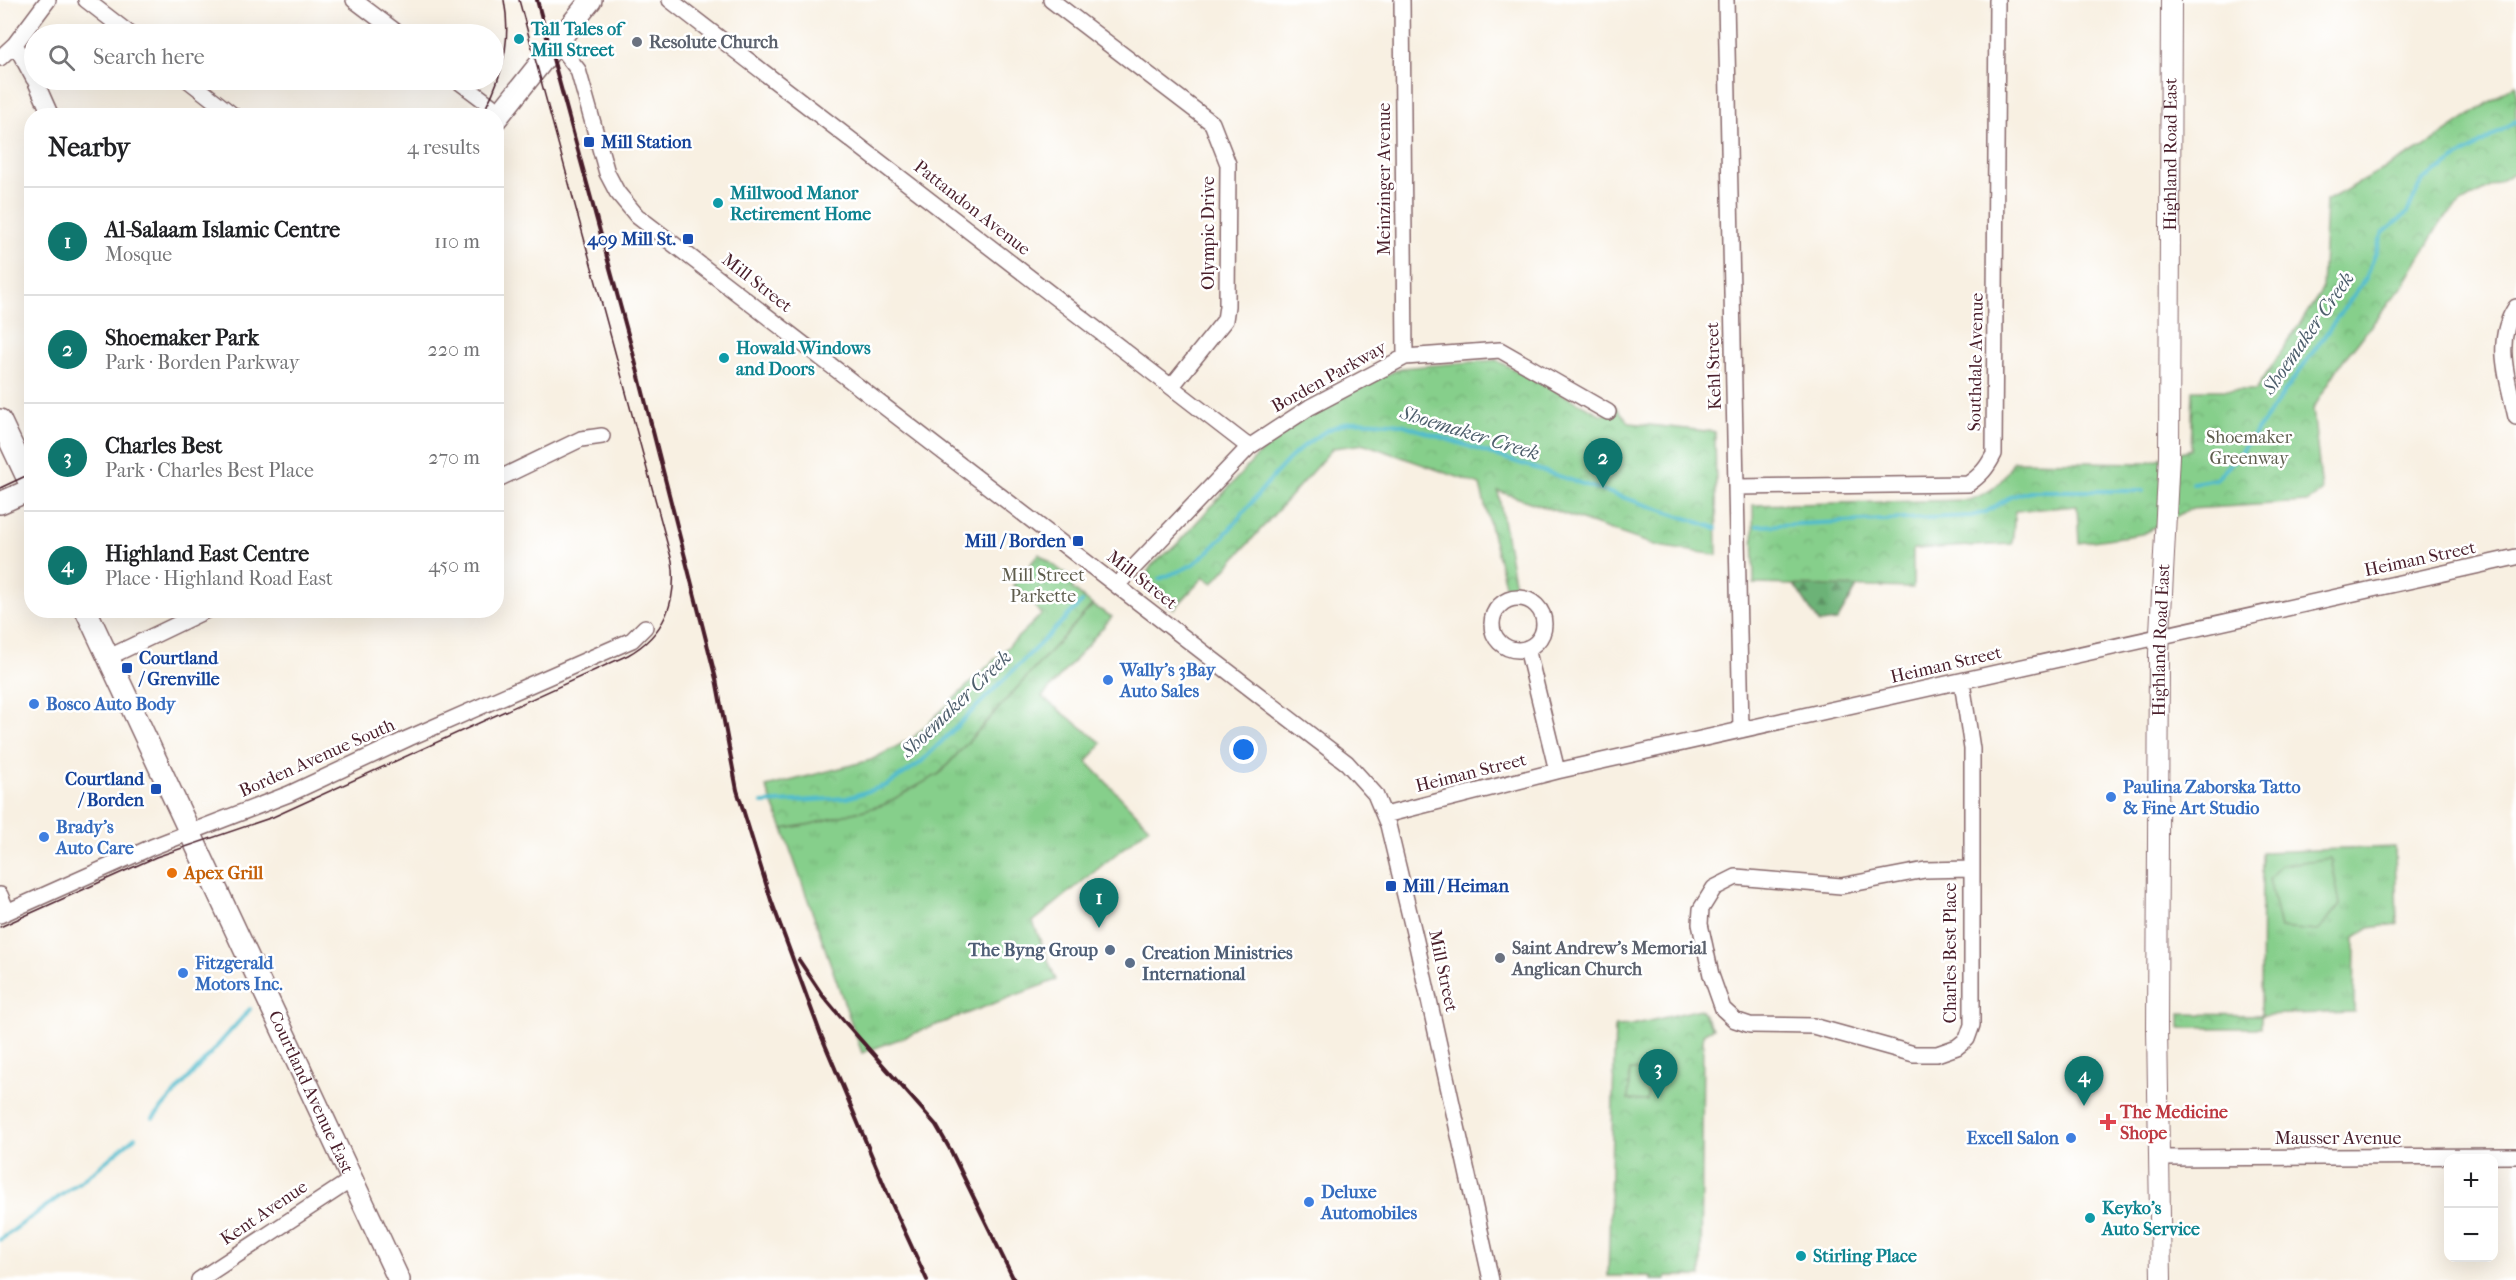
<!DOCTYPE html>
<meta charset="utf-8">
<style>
:root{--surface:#fff;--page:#f2f2f2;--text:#202124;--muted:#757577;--line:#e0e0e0;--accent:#0f766e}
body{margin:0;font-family:"IM FELL French Canon",serif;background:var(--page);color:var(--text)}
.controls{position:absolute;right:18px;bottom:18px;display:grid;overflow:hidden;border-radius:12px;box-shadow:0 6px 24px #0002}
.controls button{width:54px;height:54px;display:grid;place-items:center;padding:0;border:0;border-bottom:2px solid var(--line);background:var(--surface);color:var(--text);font:30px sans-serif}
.you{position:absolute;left:1244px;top:750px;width:21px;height:21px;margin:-15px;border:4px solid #fff;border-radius:50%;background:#1a73e8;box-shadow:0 0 0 9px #1a73e833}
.badge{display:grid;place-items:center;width:39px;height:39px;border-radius:50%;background:var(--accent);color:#fff;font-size:20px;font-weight:700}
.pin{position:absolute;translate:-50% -50px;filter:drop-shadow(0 2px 3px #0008)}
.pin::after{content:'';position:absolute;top:32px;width:21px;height:18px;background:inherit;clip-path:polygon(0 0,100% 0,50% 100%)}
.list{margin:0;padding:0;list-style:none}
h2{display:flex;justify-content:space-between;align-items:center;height:78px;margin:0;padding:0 24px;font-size:26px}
h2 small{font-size:20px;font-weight:400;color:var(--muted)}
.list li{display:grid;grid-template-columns:39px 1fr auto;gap:18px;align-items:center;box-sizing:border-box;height:108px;padding:0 24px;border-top:2px solid var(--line)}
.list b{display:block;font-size:22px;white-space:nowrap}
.list p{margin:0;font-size:20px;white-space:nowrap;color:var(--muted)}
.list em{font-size:20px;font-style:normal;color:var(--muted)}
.icon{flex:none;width:33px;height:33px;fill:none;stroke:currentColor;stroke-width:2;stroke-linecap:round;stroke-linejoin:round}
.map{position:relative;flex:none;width:2516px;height:1280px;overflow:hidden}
.search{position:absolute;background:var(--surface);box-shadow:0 6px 24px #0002;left:24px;top:24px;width:480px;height:66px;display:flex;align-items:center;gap:15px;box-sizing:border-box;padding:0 21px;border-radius:33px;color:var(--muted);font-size:22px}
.panel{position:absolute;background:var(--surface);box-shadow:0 6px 24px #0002;left:24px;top:108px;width:480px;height:510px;border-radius:24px}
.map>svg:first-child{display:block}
.grass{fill:url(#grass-tufts);stroke:#68775b;stroke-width:1.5}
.forest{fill:url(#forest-firs);stroke:#5b6851;stroke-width:1.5}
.park{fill:url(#park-crowns);stroke:#68775b;stroke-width:1.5}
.pitch{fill:#86cf8b;stroke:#68775b;stroke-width:1.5}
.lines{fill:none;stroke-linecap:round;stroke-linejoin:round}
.stream{stroke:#51bccd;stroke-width:4}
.minor-casing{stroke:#87686b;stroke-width:18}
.tertiary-casing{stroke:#87686b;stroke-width:22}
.secondary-casing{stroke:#87686b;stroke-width:24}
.minor{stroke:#fff;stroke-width:15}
.tertiary{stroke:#fff;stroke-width:20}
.secondary{stroke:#fff;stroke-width:21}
.tram{stroke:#4a1f2b;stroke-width:1.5}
.rail{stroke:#4a1f2b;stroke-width:4}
.culture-dot{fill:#0f9aa8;stroke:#fff;stroke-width:2}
.worship-dot{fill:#6b7280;stroke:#fff;stroke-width:2}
.transit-dot{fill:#1a4fb4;stroke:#fff;stroke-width:2}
.shop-dot{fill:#3f7fe0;stroke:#fff;stroke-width:2}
.food-dot{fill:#e8710a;stroke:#fff;stroke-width:2}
.service-dot{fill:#5c6f8a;stroke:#fff;stroke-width:2}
.health-dot{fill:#e0444e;stroke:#fff;stroke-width:2}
.labels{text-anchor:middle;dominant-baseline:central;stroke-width:5;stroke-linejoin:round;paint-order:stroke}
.culture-label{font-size:18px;font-weight:bold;fill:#0d838f;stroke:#fff;text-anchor:start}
.worship-label{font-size:18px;font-weight:bold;fill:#5b616d;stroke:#fff;text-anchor:start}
.transit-label{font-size:18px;font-weight:bold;fill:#164399;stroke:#fff;text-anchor:start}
.street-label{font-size:18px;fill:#4a1f2b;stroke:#fff}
.park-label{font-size:18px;fill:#5f5d4d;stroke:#fff}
.shop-label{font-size:18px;font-weight:bold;fill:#366cbe;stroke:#fff;text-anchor:start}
.food-label{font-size:18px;font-weight:bold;fill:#c56008;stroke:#fff;text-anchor:start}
.service-label{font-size:18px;font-weight:bold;fill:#4e5e75;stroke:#fff;text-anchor:end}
.health-label{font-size:18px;font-weight:bold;fill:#be3a42;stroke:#fff;text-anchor:start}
.water-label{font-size:20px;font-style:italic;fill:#4d5e6c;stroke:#fff}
</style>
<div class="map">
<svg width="2516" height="1280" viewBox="0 0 2516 1280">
<defs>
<pattern id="grass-tufts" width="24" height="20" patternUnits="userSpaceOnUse" patternTransform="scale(1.5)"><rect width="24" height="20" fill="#86cf8b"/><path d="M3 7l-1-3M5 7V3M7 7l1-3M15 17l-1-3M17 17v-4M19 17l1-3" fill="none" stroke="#75b178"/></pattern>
<pattern id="forest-firs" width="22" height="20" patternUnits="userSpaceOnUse" patternTransform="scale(1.5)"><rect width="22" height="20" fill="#6cb277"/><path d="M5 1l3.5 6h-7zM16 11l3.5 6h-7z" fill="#5b9062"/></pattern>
<pattern id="park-crowns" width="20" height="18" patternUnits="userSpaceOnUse" patternTransform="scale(1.5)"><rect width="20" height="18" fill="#86cf8b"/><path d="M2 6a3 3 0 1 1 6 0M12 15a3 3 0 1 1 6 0" fill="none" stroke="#75b178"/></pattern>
</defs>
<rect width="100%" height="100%" fill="#fff"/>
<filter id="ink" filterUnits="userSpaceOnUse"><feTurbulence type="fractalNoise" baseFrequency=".0167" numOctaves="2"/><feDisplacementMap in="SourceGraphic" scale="12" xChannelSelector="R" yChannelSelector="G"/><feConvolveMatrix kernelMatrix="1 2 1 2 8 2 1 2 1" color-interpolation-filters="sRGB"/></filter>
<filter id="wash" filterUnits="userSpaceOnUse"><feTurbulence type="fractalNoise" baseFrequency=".008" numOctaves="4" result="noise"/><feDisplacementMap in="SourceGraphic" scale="24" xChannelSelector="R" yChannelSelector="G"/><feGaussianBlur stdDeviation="1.35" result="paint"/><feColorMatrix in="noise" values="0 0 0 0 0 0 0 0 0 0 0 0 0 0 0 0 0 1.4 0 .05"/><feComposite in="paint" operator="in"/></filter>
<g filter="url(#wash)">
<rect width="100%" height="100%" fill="#f8f0e2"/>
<path class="grass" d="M1092,605L1112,617L1042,697L1102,743L1087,762L1149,827L1033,922L1056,980L862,1053L783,829L811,824L939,774Z
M2395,847L2397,924L2369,928L2355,937L2354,1012L2261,1015L2262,852Z"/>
<path class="forest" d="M1781,565L1862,579L1837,621L1819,623Z"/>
<path class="park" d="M2516,84V172L2461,203L2440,223L2403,286L2341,363L2313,409L2322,492L2307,502L2190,509L2142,534L2079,543L2077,506L2015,511L2012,544L1913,549V588L1754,584L1753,505L1969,500C1993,492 2002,484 2013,461L2144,463L2191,449L2193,390H2256L2322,290L2326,201L2424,147Z
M1496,360L1602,415L1616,407L1630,423L1715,432L1717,555L1657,546L1498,491L1515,587L1506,589L1480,485L1365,444L1333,448L1213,583L1204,577L1174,609L1147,591L1143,579L1152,565L1175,546L1269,443L1323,405L1401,368Z
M1039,554L1076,582L1072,588L1092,605L939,774L883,805L811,824L783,829L766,787L871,760L913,738L1042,614L1013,585Z
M1700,1009L1713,1028L1703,1034L1701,1276H1666V1280H1651V1276H1608L1615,1026L1632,1025Z
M2180,1014L2261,1015V1028H2180Z"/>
<path class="pitch" d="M2331,858L2340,904L2318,931L2280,928L2269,879L2280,865Z
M1630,1070L1649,1072L1647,1101L1628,1100Z"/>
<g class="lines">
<path class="stream" d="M2193,483L2216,479L2237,458L2366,278L2383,233L2407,213L2423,180L2516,121
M1757,526L1971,516L1986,512L2010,497L2029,491H2143
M1159,579C1170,574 1186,570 1196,562C1248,522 1281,442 1346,423C1360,419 1386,423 1401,424L1716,528
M762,803L847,798L887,785L920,763L1082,602
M153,1118L250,1009
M0,1240L93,1172L135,1137"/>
</g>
</g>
<g filter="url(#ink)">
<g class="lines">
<defs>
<path id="minor" d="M86,0L130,34
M354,0L399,34
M670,0L1249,447
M1051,0L1212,123L1228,164L1227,306L1225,320L1172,386
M1402,0L1405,357
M1726,0L1741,730
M557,43L578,70L607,173L617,192L637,216L1347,763L1375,794L1388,825L1416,941L1491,1280
M15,44L34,79
M0,58L15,44L48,0
M35,80L51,116
M188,80L234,116
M457,80L501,113
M2516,307C2493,341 2508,380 2516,417
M496,480L581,439L602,436
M1738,487L1968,484C1981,475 1987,468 1994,454L1997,0
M1117,585L1249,447L1310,407L1405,357L1500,350L1608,412
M1492 624a26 26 0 1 1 52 0a26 26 0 1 1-52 0Z
M1527,648L1557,771
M107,658L207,610
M1962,682L1972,749V1025L1967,1039L1957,1047L1937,1054H1914L1813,1026L1750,1025L1735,1020L1723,1009L1711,975L1700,924L1701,909L1714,888L1736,877L1841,886L1925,870L1970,869
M1385,815L1557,771L2516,557
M0,895L7,911
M0,915L152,847L289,794L409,738L632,640L645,627
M2160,1158L2516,1156
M199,1280L351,1180"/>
<g id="tertiary">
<path id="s1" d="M2161,1280L2157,1028L2159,653L2169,455L2171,0"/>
</g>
<g id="secondary">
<path d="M496,119L591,0"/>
<path d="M0,420L32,488"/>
<path d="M0,503L32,489"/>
<path id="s2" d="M86,610L399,1280"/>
</g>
</defs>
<use href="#minor" class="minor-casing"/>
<use href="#tertiary" class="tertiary-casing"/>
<use href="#secondary" class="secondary-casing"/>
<use href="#minor" class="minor"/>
<use href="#tertiary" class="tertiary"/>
<use href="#secondary" class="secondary"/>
<path class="tram" d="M481,116C502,80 512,41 504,0
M0,488L32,473
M0,927L156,857L273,817L628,655C664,635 678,601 672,561L519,0"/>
<path class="rail" d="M537,0L632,349L716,679L737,790L771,900L821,1035L892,1204L927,1280
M799,960L823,996L844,1021L936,1125L951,1151L1014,1280"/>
</g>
</g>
<g class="culture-dot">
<circle cx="519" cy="39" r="6"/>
<circle cx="718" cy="203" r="6"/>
<circle cx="724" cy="358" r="6"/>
<circle cx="2090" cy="1218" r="6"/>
<circle cx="1801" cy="1256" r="6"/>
</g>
<g class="worship-dot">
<circle cx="637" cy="42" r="6"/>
<circle cx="1500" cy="958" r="6"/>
</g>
<g class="transit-dot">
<rect x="583" y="136" width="12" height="12" rx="3"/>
<rect x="682" y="233" width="12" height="12" rx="3"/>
<rect x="1072" y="535" width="12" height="12" rx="3"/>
<rect x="121" y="662" width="12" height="12" rx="3"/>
<rect x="150" y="783" width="12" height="12" rx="3"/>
<rect x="1385" y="880" width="12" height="12" rx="3"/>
</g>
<g class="shop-dot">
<circle cx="1108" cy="680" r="6"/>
<circle cx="34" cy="704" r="6"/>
<circle cx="2111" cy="797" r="6"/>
<circle cx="44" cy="837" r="6"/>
<circle cx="183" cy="973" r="6"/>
<circle cx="2071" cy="1138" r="6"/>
<circle cx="1309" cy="1202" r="6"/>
</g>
<circle class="food-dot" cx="172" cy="873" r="6"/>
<g class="service-dot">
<circle cx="1110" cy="950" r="6"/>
<circle cx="1130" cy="963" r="6"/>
</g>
<path class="health-dot" d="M2105 1113h6v6h6v6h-6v6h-6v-6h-6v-6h6z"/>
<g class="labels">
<g class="culture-label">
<text x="531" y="29">Tall Tales of<tspan x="531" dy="21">Mill Street</tspan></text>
<text x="730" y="193">Millwood Manor<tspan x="730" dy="21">Retirement Home</tspan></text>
<text x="736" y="348">Howald Windows<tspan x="736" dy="21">and Doors</tspan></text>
<text x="2102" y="1208">Keyko's<tspan x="2102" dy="21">Auto Service</tspan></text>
<text x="1813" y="1256">Stirling Place</text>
</g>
<g class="worship-label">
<text x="649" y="42">Resolute Church</text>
<text x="1512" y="948">Saint Andrew's Memorial<tspan x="1512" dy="21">Anglican Church</tspan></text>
</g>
<g class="transit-label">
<text x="601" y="142">Mill Station</text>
<text x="676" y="239" text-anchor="end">409 Mill St.</text>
<text x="1066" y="541" text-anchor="end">Mill / Borden</text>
<text x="139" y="658">Courtland<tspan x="139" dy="21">/ Grenville</tspan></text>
<text x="144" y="779" text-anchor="end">Courtland<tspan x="144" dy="21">/ Borden</tspan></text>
<text x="1403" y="886">Mill / Heiman</text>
</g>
<g class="street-label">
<text stroke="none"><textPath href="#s1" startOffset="1126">Highland Road East</textPath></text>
<text transform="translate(1384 179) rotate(-90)">Meinzinger Avenue</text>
<text transform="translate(972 208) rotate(38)">Pattandon Avenue</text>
<text transform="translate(1208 233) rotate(-90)">Olympic Drive</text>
<text transform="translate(757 283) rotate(38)">Mill Street</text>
<text transform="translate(1976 362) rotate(-89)">Southdale Avenue</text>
<text transform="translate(1714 366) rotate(-92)">Kehl Street</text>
<text transform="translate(1329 377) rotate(-29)">Borden Parkway</text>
<text transform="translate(2420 559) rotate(-12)">Heiman Street</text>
<text transform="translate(1142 580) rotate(38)">Mill Street</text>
<text stroke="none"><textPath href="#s1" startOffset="640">Highland Road East</textPath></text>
<text transform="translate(1946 665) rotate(-13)">Heiman Street</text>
<text transform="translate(317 758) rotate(-24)">Borden Avenue South</text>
<text transform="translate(1471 773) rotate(-14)">Heiman Street</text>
<text transform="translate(1950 953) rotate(-90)">Charles Best Place</text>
<text transform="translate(1443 971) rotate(78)">Mill Street</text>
<text stroke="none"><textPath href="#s2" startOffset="532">Courtland Avenue East</textPath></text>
<text x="2338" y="1138">Mausser Avenue</text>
<text transform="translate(264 1213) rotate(-34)">Kent Avenue</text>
</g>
<g class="park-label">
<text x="2249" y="437">Shoemaker<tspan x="2249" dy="21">Greenway</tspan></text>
<text x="1043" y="575">Mill Street<tspan x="1043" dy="21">Parkette</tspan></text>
</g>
<g class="shop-label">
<text x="1120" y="670">Wally's 3Bay<tspan x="1120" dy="21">Auto Sales</tspan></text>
<text x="46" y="704">Bosco Auto Body</text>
<text x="2123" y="787">Paulina Zaborska Tatto<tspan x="2123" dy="21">&amp; Fine Art Studio</tspan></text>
<text x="56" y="827">Brady's<tspan x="56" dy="21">Auto Care</tspan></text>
<text x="195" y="963">Fitzgerald<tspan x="195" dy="21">Motors Inc.</tspan></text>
<text x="2059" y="1138" text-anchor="end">Excell Salon</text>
<text x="1321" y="1192">Deluxe<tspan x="1321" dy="21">Automobiles</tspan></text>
</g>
<g class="food-label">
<text x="184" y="873">Apex Grill</text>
</g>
<g class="service-label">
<text x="1098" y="950">The Byng Group</text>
<text x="1142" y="953" text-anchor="start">Creation Ministries<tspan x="1142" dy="21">International</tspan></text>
</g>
<g class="health-label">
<text x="2120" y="1112">The Medicine<tspan x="2120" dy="21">Shope</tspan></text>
</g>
<g class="water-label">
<text transform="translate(2308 333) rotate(-55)">Shoemaker Creek</text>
<text transform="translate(1470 433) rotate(17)">Shoemaker Creek</text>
<text transform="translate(956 704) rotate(-44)">Shoemaker Creek</text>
</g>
</g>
</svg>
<div class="controls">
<button>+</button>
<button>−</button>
</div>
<div class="you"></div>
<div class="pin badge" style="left:1099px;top:928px">1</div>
<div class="pin badge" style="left:1603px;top:488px">2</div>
<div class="pin badge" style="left:1658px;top:1099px">3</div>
<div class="pin badge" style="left:2084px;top:1106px">4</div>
<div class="search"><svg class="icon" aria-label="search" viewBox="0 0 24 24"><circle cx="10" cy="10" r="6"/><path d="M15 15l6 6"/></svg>Search here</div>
<section class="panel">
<h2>Nearby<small>4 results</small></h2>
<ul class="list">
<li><span class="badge">1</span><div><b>Al-Salaam Islamic Centre</b><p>Mosque</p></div><em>110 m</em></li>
<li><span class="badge">2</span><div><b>Shoemaker Park</b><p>Park · Borden Parkway</p></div><em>220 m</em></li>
<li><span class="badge">3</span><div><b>Charles Best</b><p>Park · Charles Best Place</p></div><em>270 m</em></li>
<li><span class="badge">4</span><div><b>Highland East Centre</b><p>Place · Highland Road East</p></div><em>450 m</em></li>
</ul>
</section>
</div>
